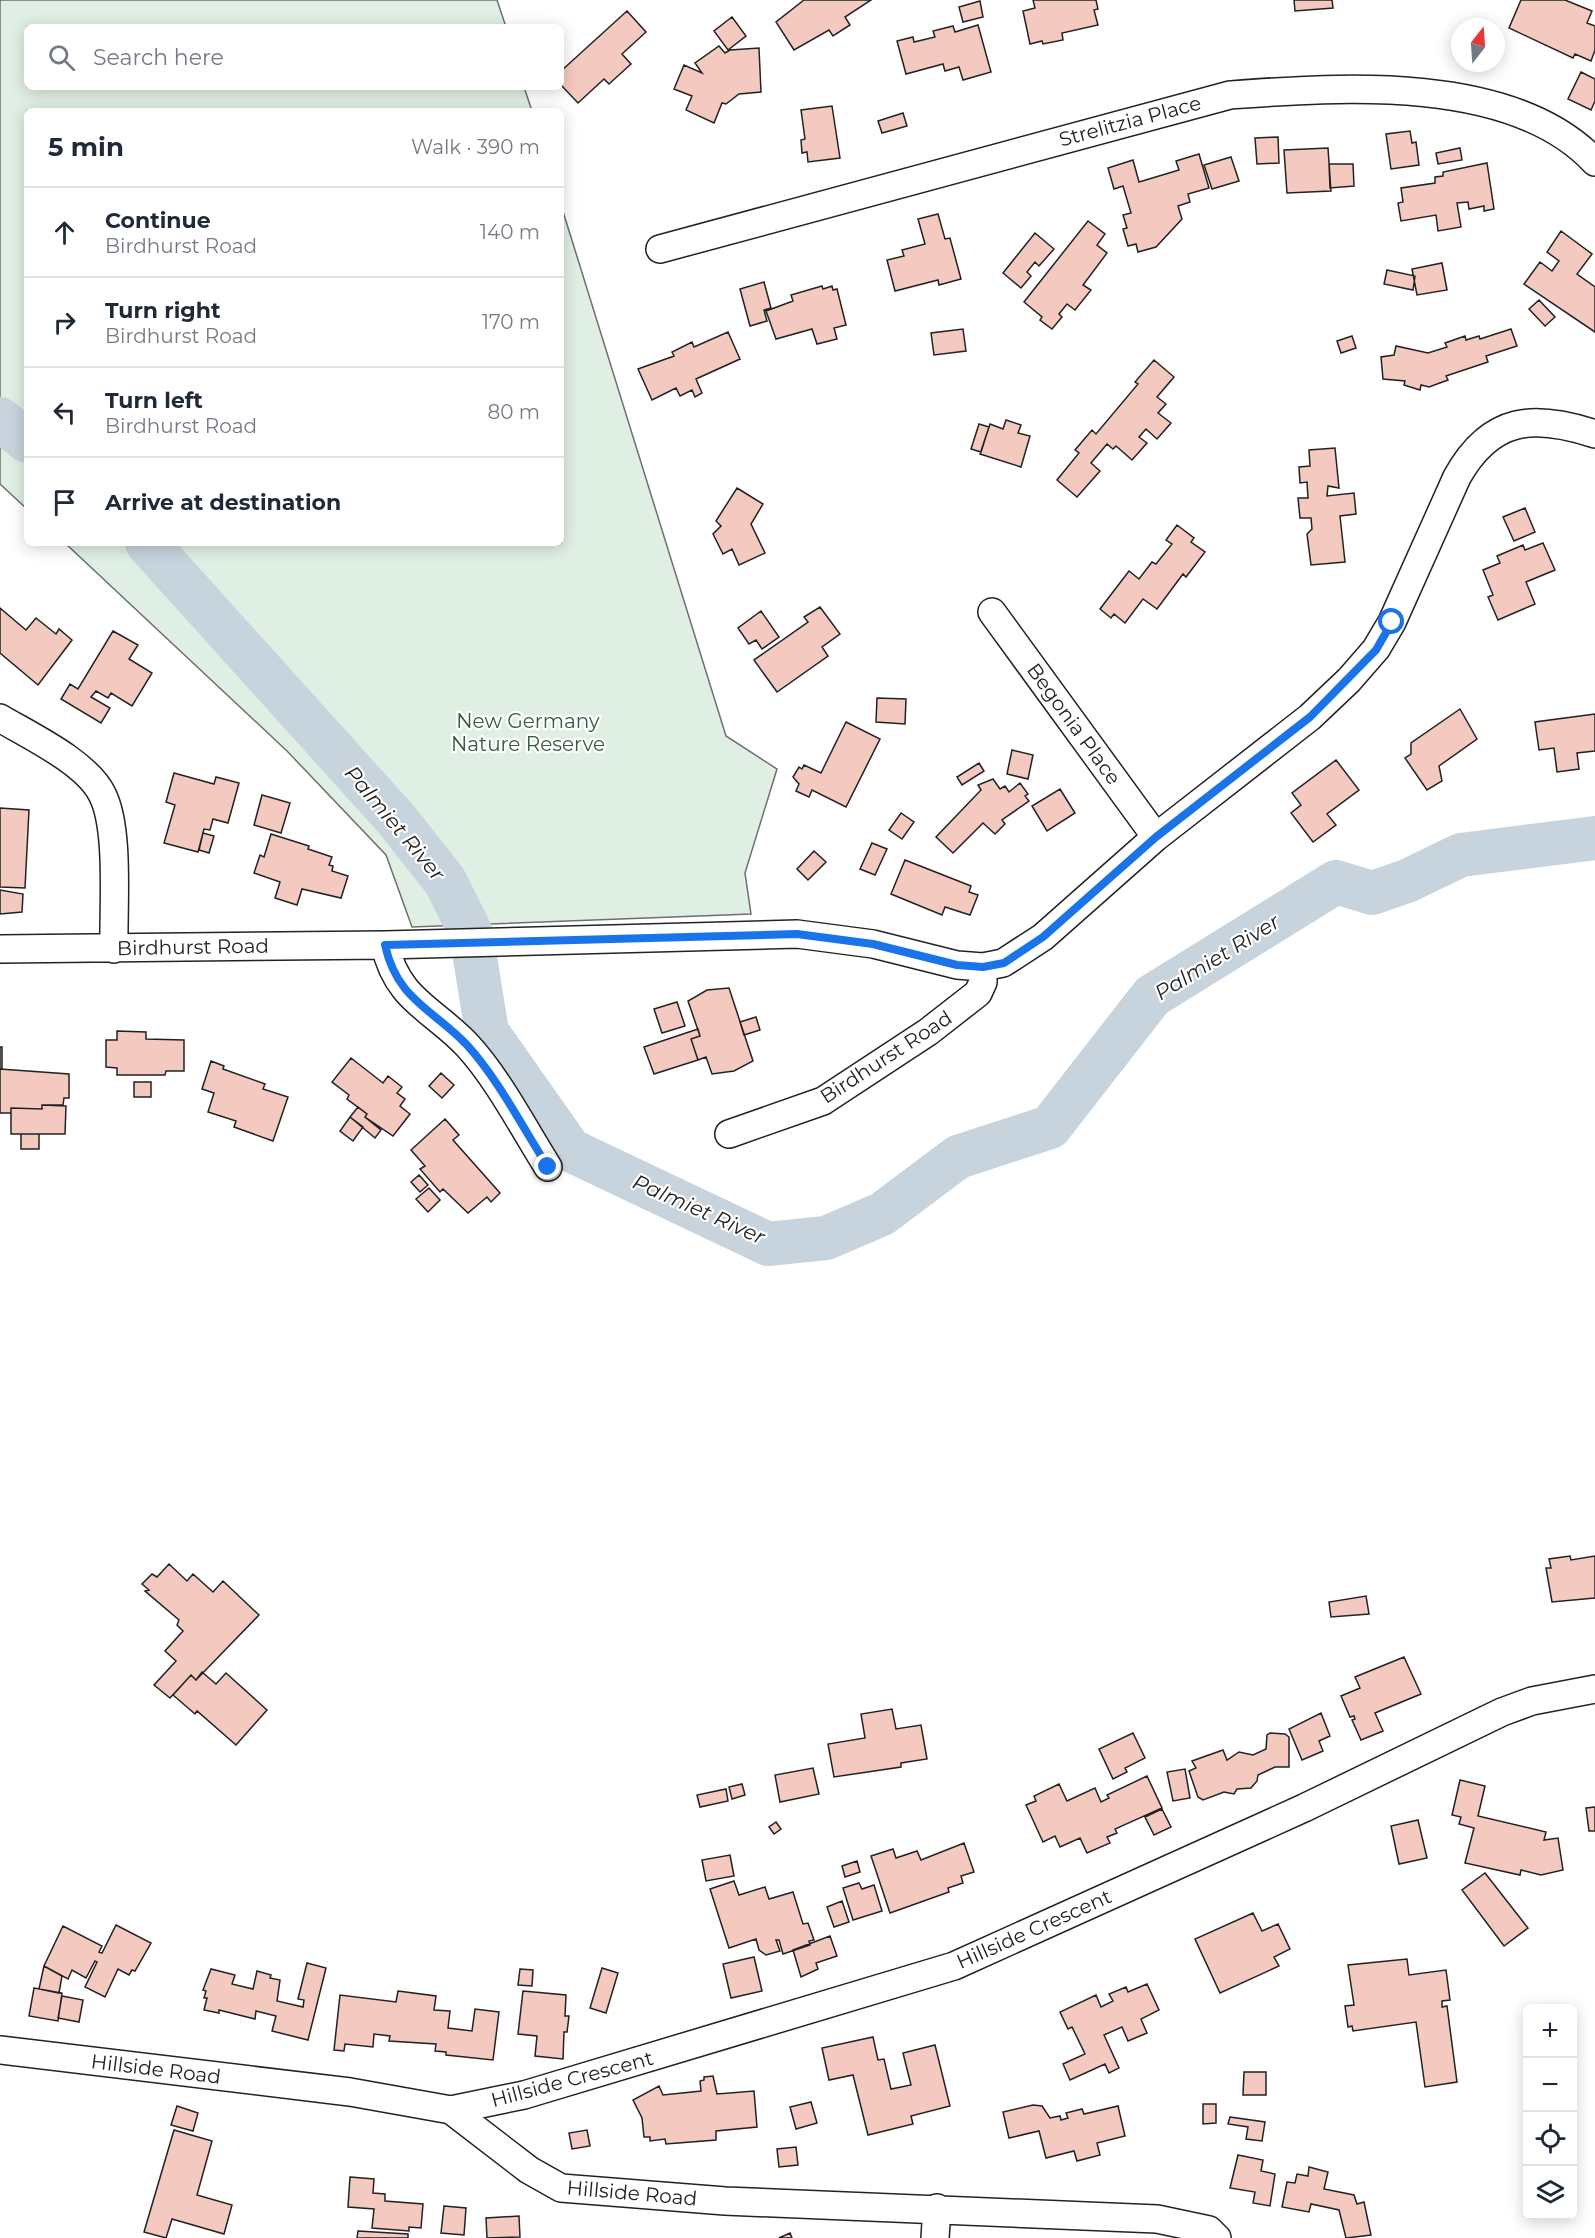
<!DOCTYPE html>
<meta charset="utf-8">
<style>
:root{--surface:#fff;--page:#f2f2f3;--text:#1f2937;--muted:#747a83;--line:#e0e1e3}
body{margin:0;font-family:Montserrat,sans-serif;background:var(--page);color:var(--text)}
.controls{position:absolute;right:18px;bottom:18px;display:grid;overflow:hidden;border-radius:9px;box-shadow:0 3px 15px #0003}
.controls button{width:54px;height:54px;display:grid;place-items:center;padding:0;border:0;border-bottom:2px solid var(--line);background:var(--surface);color:var(--text);font:30px sans-serif}
.compass{position:absolute;left:1451px;top:18px;width:54px;height:54px;border-radius:50%;background:var(--surface);box-shadow:0 3px 15px #0003;rotate:17deg}
.stop{position:absolute;width:18px;height:18px;margin:-14px;border:4px solid #1a73e8;border-radius:50%;background:#fff}
.stop.end{background:#1a73e8;border-color:#fff;box-shadow:0 2px 6px #0008}
.list{margin:0;padding:0;list-style:none}
h2{display:flex;justify-content:space-between;align-items:center;height:78px;margin:0;padding:0 24px;font-size:26px}
h2 small{font-size:20px;font-weight:400;color:var(--muted)}
.list li{display:grid;grid-template-columns:39px 1fr auto;gap:18px;align-items:center;box-sizing:border-box;height:90px;padding:0 24px;border-top:2px solid var(--line)}
.list b{display:block;font-size:22px;white-space:nowrap}
.list p{margin:0;font-size:20px;white-space:nowrap;color:var(--muted)}
.list em{font-size:20px;font-style:normal;color:var(--muted)}
.icon{flex:none;width:33px;height:33px;fill:none;stroke:currentColor;stroke-width:2;stroke-linecap:round;stroke-linejoin:round}
.map{position:relative;flex:none;width:1595px;height:2238px;overflow:hidden}
.search{position:absolute;background:var(--surface);box-shadow:0 3px 15px #0003;left:24px;top:24px;width:540px;height:66px;display:flex;align-items:center;gap:15px;box-sizing:border-box;padding:0 21px;border-radius:9px;color:var(--muted);font-size:22px}
.panel{position:absolute;background:var(--surface);box-shadow:0 3px 15px #0003;left:24px;top:108px;width:540px;height:438px;border-radius:9px}
.map>svg:first-child{display:block}
.green{fill:#e0efe3;stroke:#6f6f6f;stroke-width:1.5}
.lines{fill:none;stroke-linecap:round;stroke-linejoin:round}
.river{stroke:#c7d3dd;stroke-width:44}
.building{fill:#f3c9c0;stroke:#222;stroke-width:1.5}
.minor-casing{stroke:#222;stroke-width:30}
.minor{stroke:#fff;stroke-width:27}
.route{stroke:#1a73e8;stroke-width:8}
.labels{text-anchor:middle;dominant-baseline:central;stroke-width:4.5;stroke-linejoin:round;paint-order:stroke}
.street-label{font-size:20px;fill:#222;stroke:#fff}
.park-label{font-size:20px;fill:#2f5e38;stroke:#fff}
.water-label{font-size:21px;font-style:italic;fill:#222;stroke:#fff}
</style>
<div class="map">
<svg width="1595" height="2238" viewBox="0 0 1595 2238">
<rect width="100%" height="100%" fill="#fff"/>
<path class="green" d="M0,0H497L506,27H27V87H524L532,111H27V509L0,484Z
M561,205L726,736L777,769L745,873L751,914L412,927L386,855L287,751L65,543H561Z"/>
<g class="lines">
<path class="river" d="M0,419L27,441
M147,543L396,819L445,881L471,933L487,1032L570,1150L768,1244L826,1238L882,1214L958,1157L1050,1127L1152,996L1336,882L1372,893L1407,881L1461,855L1595,838"/>
</g>
<path class="building" d="M804,0H871L845,17L850,25L833,36L829,30L794,50L776,22Z
M1033,0H1096L1098,9L1094,10L1098,25L1062,33L1063,40L1043,44L1042,41L1030,44L1023,11L1035,8Z
M1294,0H1332L1333,8L1295,11Z
M1521,0H1565L1592,11L1587,23L1595,26V50L1591,61L1575,54L1573,58L1509,28Z
M980,1L983,17L963,22L959,7Z
M627,11L646,32L622,54L631,64L609,84L604,79L578,103L561,85V71Z
M732,17L746,36L728,50L714,31Z
M978,25L991,72L963,80L959,67L945,71L943,64L906,74L897,41L913,37L914,42L935,37L933,31L953,26L955,32Z
M719,46L725,53L730,50L759,48L761,92L739,94L726,104L722,103L714,123L686,110L692,96L674,89L684,65L702,73L695,63Z
M1581,72L1595,79V101L1591,110L1568,99Z
M832,106L840,158L808,162L807,152L802,153L801,140L805,139L801,110Z
M903,113L907,126L882,133L878,121Z
M1410,131L1412,143L1416,142L1419,165L1391,169L1386,134Z
M1278,137L1279,163L1257,164L1255,138Z
M1328,148L1331,191L1287,193L1284,150Z
M1460,148L1462,160L1438,164L1436,153Z
M1199,154L1209,188L1188,194L1190,202L1178,206L1182,219L1156,247L1138,252L1136,244L1128,246L1123,229L1127,228L1123,215L1131,213L1123,186L1114,189L1108,168L1133,160L1139,182L1179,170L1176,161Z
M1231,157L1239,181L1212,189L1204,165Z
M1487,163L1494,209L1484,211V206L1469,209L1468,202L1457,203L1461,227L1438,231L1436,215L1401,221L1398,203L1403,202L1401,188L1435,183V177L1443,176V172Z
M1329,164H1353L1354,186L1330,188Z
M938,214L945,239L950,238L961,279L939,285L938,280L895,291L887,260L904,256L902,250L925,244L918,219Z
M1088,221L1105,234L1097,245L1107,253L1083,285L1091,290L1075,310L1067,304L1059,314L1062,317L1052,329L1040,320L1042,317L1024,302Z
M1561,231L1592,254L1577,274L1595,287V332L1524,284L1540,262L1552,271L1559,261L1547,252Z
M1035,233L1054,249L1039,266L1035,262L1027,272L1031,276L1021,288L1003,273Z
M1442,263L1447,290L1417,295L1412,269Z
M1387,270L1415,276L1413,290L1384,284Z
M764,282L771,308L764,310L767,321L750,326L740,289Z
M822,286L823,289L832,286L833,290L837,289L846,325L834,328L837,339L817,344L812,329L776,339L766,311L793,301L791,295Z
M1539,300L1555,317L1545,326L1529,309Z
M963,329L966,351L934,355L931,333Z
M1511,329L1517,346L1486,356L1488,362L1446,376L1448,380L1429,387L1421,385L1420,390L1404,385L1405,381L1383,379L1381,357L1394,355L1396,346L1428,353L1447,347L1445,343L1465,336L1466,340L1479,336L1480,339Z
M728,332L740,359L696,379L702,393L695,397L692,390L680,396L676,388L652,400L638,369L674,356L672,352L692,342L694,347Z
M1352,336L1356,348L1341,353L1337,341Z
M1154,360L1174,377L1157,397L1166,404L1158,413L1171,423L1157,439L1146,429L1139,437L1147,443L1132,460L1116,446L1113,449L1107,444L1091,463L1100,471L1077,497L1057,480L1079,453L1075,450L1092,430L1096,434L1138,384L1135,382Z
M1006,420L1021,425L1018,433L1030,436L1021,467L980,454L990,424L1003,429Z
M979,424L989,427L981,452L971,449Z
M1335,448L1339,488L1328,486L1327,496L1354,493L1356,514L1340,516L1345,562L1311,565L1307,534L1312,529L1311,518H1300L1298,498H1308L1307,482L1300,483L1299,467L1310,466L1309,450Z
M737,488L763,504L751,524L765,553L739,565L732,549L723,554L713,534L721,526L716,521Z
M1525,508L1535,532L1514,541L1503,517Z
M1177,525L1194,538L1191,542L1205,552L1186,577L1183,574L1157,609L1143,599L1125,623L1114,614L1111,618L1100,609L1129,571L1139,579L1152,562L1156,564L1172,544L1166,540Z
M1543,543L1555,570L1526,582L1535,604L1498,620L1488,597L1493,595L1483,570L1500,563L1497,556L1523,545L1525,550Z
M820,607L840,634L822,647L828,656L777,692L754,660L808,622L804,617Z
M0,608L26,630L36,618L56,634L59,629L72,640L38,685L0,653Z
M761,611L779,637L762,649L756,640L749,644L738,628Z
M113,631L138,645L129,659L152,673L132,706L111,693L108,698L96,691L91,697L110,708L101,723L61,699L70,684L78,689Z
M877,698L906,699L905,724L876,722Z
M1460,709L1477,739L1439,766L1442,781L1427,790L1405,758L1411,754V743Z
M1595,714V751L1577,753L1579,769L1557,772L1554,748L1539,750L1535,722Z
M846,722L880,739L846,807L812,790L809,797L796,791L799,784L793,777L799,767L802,769L804,765L821,773Z
M1012,750L1033,755L1028,779L1007,774Z
M1336,760L1359,790L1327,814L1336,825L1313,842L1291,813L1301,805L1292,793Z
M979,763L984,771L962,785L957,777Z
M174,773L214,784L216,777L239,783L228,823L213,819L210,830L204,829L198,852L164,843L175,805L166,802Z
M993,779L1000,789L1005,786L1009,792L1020,783L1028,794L1025,796L1029,801L1002,820L1005,824L995,834L983,823L953,853L936,837L981,790L978,785Z
M1060,789L1075,813L1047,831L1032,806Z
M262,795L290,803L281,833L254,825Z
M0,808L29,810L25,888L0,887Z
M901,813L914,822L902,839L889,830Z
M203,833L214,836L209,853L199,850Z
M271,834L309,846L308,849L332,857L329,865L333,866L332,871L348,876L341,898L302,889L297,905L275,898L280,882L254,873L260,855L264,857Z
M872,843L887,849L875,875L860,869Z
M814,851L826,862L808,880L797,869Z
M905,860L971,886L969,892L978,895L970,915L945,907L942,915L891,894Z
M0,890L23,894L22,912L0,914Z
M729,988L753,1061L734,1071L712,1074L706,1057L698,1060L691,1039L700,1036L688,1001L707,990Z
M677,1002L685,1026L662,1033L654,1009Z
M756,1017L760,1030L744,1035L740,1022Z
M698,1029L700,1036L691,1039L698,1060L654,1074L644,1047Z
M117,1031L146,1032V1039L184,1040V1071H166L165,1075H117V1068L106,1067V1040H117Z
M0,1047H2V1069H0Z
M351,1058L383,1083L388,1076L402,1087L397,1093L405,1099L400,1106L410,1114L393,1136L365,1117L367,1114L347,1099L349,1095L332,1082Z
M211,1061L224,1066L223,1069L265,1084L263,1089L288,1097L273,1141L234,1127L236,1121L208,1112L214,1093L202,1089Z
M0,1069L69,1074V1098H64L63,1105H42V1109L11,1108V1113H0Z
M441,1073L454,1085L442,1098L429,1086Z
M134,1082H151V1097H134Z
M42,1105L66,1106L65,1134H11V1108L42,1109Z
M358,1107L367,1114L365,1117L381,1130L375,1138L350,1117Z
M350,1117L363,1127L353,1141L340,1131Z
M445,1119L459,1135L453,1140L500,1193L491,1202L487,1197L468,1213L443,1189L440,1192L420,1169L425,1166L411,1150Z
M21,1134H39V1149H21Z
M419,1175L428,1185L420,1192L411,1182Z
M429,1188L440,1200L428,1212L416,1199Z
M1570,1556L1571,1560L1595,1556V1598L1552,1602L1546,1568H1551L1549,1559Z
M169,1564L187,1581L193,1574L213,1592L223,1581L259,1615L196,1680L191,1675L170,1698L154,1685L176,1661L165,1651L183,1631L177,1625L179,1620L145,1591L149,1590L142,1584L152,1574L157,1577Z
M1366,1596L1369,1614L1331,1617L1329,1602Z
M1404,1657L1421,1694L1375,1713L1383,1731L1361,1740L1352,1720L1355,1719L1354,1716L1350,1717L1341,1696L1360,1688L1355,1677Z
M202,1672L216,1684L226,1673L267,1710L236,1745L197,1711L195,1714L173,1695L191,1675L196,1680Z
M892,1709L896,1729L921,1725L927,1759L901,1763V1767L834,1777L828,1744L865,1738L861,1714Z
M1321,1713L1330,1736L1319,1741L1323,1751L1302,1760L1289,1729Z
M1133,1733L1145,1758L1125,1768L1127,1772L1113,1779L1099,1749Z
M1270,1733L1285,1734L1289,1737V1767H1275L1258,1775L1257,1781L1251,1788L1237,1789L1234,1794L1224,1792L1203,1800L1198,1797L1189,1771L1196,1768L1192,1761L1223,1750L1227,1760L1239,1752L1253,1755L1266,1749L1267,1735Z
M813,1768L819,1794L780,1802L775,1775Z
M1185,1769L1190,1798L1173,1801L1167,1772Z
M1147,1776L1162,1808L1115,1829L1117,1833L1107,1837L1110,1843L1087,1853L1080,1838L1060,1847L1055,1836L1043,1842L1026,1805L1036,1801L1034,1796L1059,1784L1067,1801L1095,1788L1101,1802L1109,1798L1107,1795Z
M1460,1780L1485,1786L1478,1816L1546,1832L1544,1840L1558,1838L1563,1870L1541,1875L1521,1870L1520,1875L1465,1863L1474,1828L1459,1824L1461,1817L1452,1815Z
M742,1784L745,1795L732,1799L729,1787Z
M726,1789L728,1801L700,1807L697,1795Z
M1595,1807V1831H1589L1586,1808Z
M1162,1809L1171,1827L1154,1835L1145,1817Z
M1418,1820L1427,1858L1399,1864L1391,1826Z
M776,1822L781,1829L774,1834L769,1827Z
M964,1843L974,1872L961,1876L963,1883L948,1888L949,1892L890,1913L871,1856L893,1849L896,1858L917,1851L921,1860Z
M730,1855L734,1876L706,1881L702,1860Z
M857,1861L860,1872L845,1877L842,1866Z
M1485,1873L1528,1928L1504,1946L1462,1890Z
M734,1881L739,1895L765,1887L769,1899L793,1892L803,1924L808,1923L814,1940L809,1941L810,1945L783,1954L779,1940H776L780,1951L766,1955L759,1950L756,1939L729,1948L710,1889Z
M859,1883L862,1889L874,1885L882,1911L853,1920L843,1888Z
M842,1901L849,1922L834,1927L827,1907Z
M1253,1913L1262,1931L1278,1924L1290,1949L1274,1957L1279,1966L1220,1993L1195,1939Z
M116,1925L151,1943L135,1971L132,1970L129,1975L118,1969L105,1997L85,1987L97,1962L95,1961L86,1978L72,1970L68,1979L44,1966L63,1926L102,1946L99,1952L102,1953Z
M830,1936L837,1956L816,1963L818,1969L801,1977L793,1950Z
M754,1957L762,1991L731,1998L723,1964Z
M1407,1959L1409,1975L1446,1970L1450,2000L1442,2001V2007L1447,2006L1457,2082L1425,2087L1416,2022L1353,2031L1352,2026L1348,2027L1345,2006L1354,2005L1348,1965Z
M307,1963L326,1968L308,2040L272,2031L276,2016L256,2011L255,2019L219,2010V2013L204,2010L207,1998H204L206,1991L203,1990L211,1969L235,1975L232,1984L253,1989L257,1971L271,1975L270,1978L280,1980L277,2001L303,2007L304,2000L298,1999Z
M44,1966L62,1976L59,1993L39,1989Z
M602,1968L618,1973L606,2013L590,2008Z
M520,1969L533,1970L532,1986L518,1985Z
M1147,1984L1159,2010L1141,2019L1147,2033L1128,2041L1122,2027L1104,2035L1119,2068L1109,2073L1105,2064L1070,2080L1063,2064L1085,2054L1072,2027L1068,2029L1060,2012L1096,1995L1101,2007L1113,2001L1109,1994L1126,1987L1128,1992Z
M34,1988L62,1993L58,2021L29,2016Z
M398,1991L436,1996L434,2010L450,2011L448,2028L472,2031L475,2009L499,2012L493,2060L446,2055V2052L435,2051L436,2044L389,2041L390,2036L374,2034L373,2047L345,2044L344,2051L334,2050L340,1995L396,2002Z
M523,1991L566,1995L565,2016H569L567,2032H564L563,2059L535,2056L537,2036L518,2034Z
M62,1996L83,2000L79,2022L58,2018Z
M873,2037L878,2060L884,2059L891,2089L911,2085L903,2053L935,2045L950,2106L911,2116L913,2124L868,2135L853,2075L829,2080L822,2048Z
M1244,2072H1266V2095H1243Z
M713,2076L717,2094L754,2091L757,2127L716,2131V2140L666,2144L665,2139L650,2141V2137H644L642,2118L633,2100L659,2086L663,2095L701,2091L700,2081L704,2080V2077Z
M811,2102L817,2123L796,2129L790,2107Z
M1203,2104H1216V2123L1203,2124Z
M1033,2105L1042,2106L1050,2118L1060,2116L1061,2120L1068,2118L1066,2113L1082,2109L1084,2114L1118,2106L1125,2136L1097,2143L1100,2155L1077,2161L1074,2151L1046,2158L1039,2131L1009,2138L1003,2112Z
M177,2106L198,2113L193,2131L171,2125Z
M1230,2117L1265,2122L1262,2141L1246,2139L1248,2127L1228,2124Z
M174,2130L212,2141L197,2195L232,2205L224,2234L172,2219L166,2238L144,2232Z
M587,2130L590,2146L572,2149L569,2133Z
M796,2147L798,2165L779,2167L777,2149Z
M1238,2155L1263,2160L1261,2171L1275,2174L1270,2206L1253,2203L1255,2192L1230,2188Z
M1309,2167L1328,2172L1324,2189L1354,2195L1357,2204L1364,2202L1371,2235L1346,2238L1339,2210L1311,2204L1309,2212L1282,2207L1287,2182L1295,2183L1297,2174L1308,2176Z
M350,2177L374,2179L373,2193L385,2194V2201L423,2204L421,2228L409,2227V2231L372,2228L374,2209L348,2207Z
M444,2206L466,2208L464,2235L441,2233Z
M519,2216L520,2237L487,2238L486,2218Z
M358,2231L408,2234V2238H357Z
M790,2233L792,2238H779Z"/>
<g class="lines">
<defs>
<path id="minor" d="M660,249L1230,95C1340,87 1513,74 1595,162
M992,612L1156,837
M0,718C30,736 86,762 102,794C120,828 113,908 114,949
M385,945C397,1000 433,1009 467,1045C497,1077 524,1129 548,1167
M0,949L385,945L797,934L873,944L957,965L983,967L1003,963L1043,937L1156,837L1310,717L1349,680L1376,649L1392,622L1457,477C1491,416 1534,414 1595,434
M729,1134L823,1101L928,1032L978,993L983,982V967
M0,2050L350,2092L451,2110L529,2170L561,2188L725,2201L1157,2219L1209,2230L1217,2238
M451,2110L524,2095L954,1966L1304,1808L1502,1712L1532,1701L1595,1689
M935,2238L937,2208"/>
</defs>
<use href="#minor" class="minor-casing"/>
<use href="#minor" class="minor"/>
</g>
<g class="lines">
<path class="route" d="M548,1167C523,1128 498,1079 467,1045C433,1009 397,1000 385,945L797,934L873,944L957,965L983,967L1004,963L1043,937L1156,837L1310,717L1376,650L1392,622"/>
</g>
<g class="labels">
<g class="street-label">
<text transform="translate(1130 121) rotate(-15)">Strelitzia Place</text>
<text transform="translate(1074 724) rotate(54)">Begonia Place</text>
<text transform="translate(193 947) rotate(-1)">Birdhurst Road</text>
<text transform="translate(886 1057) rotate(-33)">Birdhurst Road</text>
<text transform="translate(1034 1929) rotate(-24)">Hillside Crescent</text>
<text transform="translate(156 2069) rotate(7)">Hillside Road</text>
<text transform="translate(572 2079) rotate(-15)">Hillside Crescent</text>
<text transform="translate(632 2193) rotate(5)">Hillside Road</text>
</g>
<g class="park-label">
<text x="528" y="721">New Germany<tspan x="528" dy="23">Nature Reserve</tspan></text>
</g>
<g class="water-label">
<text transform="translate(395 823) rotate(50)">Palmiet River</text>
<text transform="translate(1217 957) rotate(-32)">Palmiet River</text>
<text transform="translate(699 1209) rotate(24)">Palmiet River</text>
</g>
</g>
</svg>
<div class="controls">
<button>+</button>
<button>−</button>
<button><svg class="icon" aria-label="locate" viewBox="0 0 24 24"><circle cx="12" cy="12" r="6"/><path d="M12 2v4M12 18v4M2 12h4M18 12h4"/></svg></button>
<button><svg class="icon" aria-label="layers" viewBox="0 0 24 24"><path d="M12 4l9 5-9 5-9-5zM3 14l9 5 9-5"/></svg></button>
</div>
<svg class="compass" viewBox="-18 -18 36 36"><path d="M0-13l5 13h-10z" fill="#e53935"/><path d="M0 13l5-13h-10z" fill="#747a83"/></svg>
<div class="stop" style="left:1392px;top:622px"></div>
<div class="stop end" style="left:548px;top:1167px"></div>
<div class="search"><svg class="icon" aria-label="search" viewBox="0 0 24 24"><circle cx="10" cy="10" r="6"/><path d="M15 15l6 6"/></svg>Search here</div>
<section class="panel">
<h2>5 min<small>Walk · 390 m</small></h2>
<ul class="list">
<li><svg class="icon" aria-label="ahead" viewBox="0 0 24 24"><path d="M12 20V5M6 11l6-6 6 6"/></svg><div><b>Continue</b><p>Birdhurst Road</p></div><em>140 m</em></li>
<li><svg class="icon" aria-label="right" viewBox="0 0 24 24"><path d="M7 20v-9h11M14 6l5 5-5 5"/></svg><div><b>Turn right</b><p>Birdhurst Road</p></div><em>170 m</em></li>
<li><svg class="icon" aria-label="left" viewBox="0 0 24 24"><path d="M17 20v-9H6M10 6l-5 5 5 5"/></svg><div><b>Turn left</b><p>Birdhurst Road</p></div><em>80 m</em></li>
<li><svg class="icon" aria-label="arrive" viewBox="0 0 24 24"><path d="M6 21V4h12l-3 4 3 4H6"/></svg><div><b>Arrive at destination</b></div></li>
</ul>
</section>
</div>
